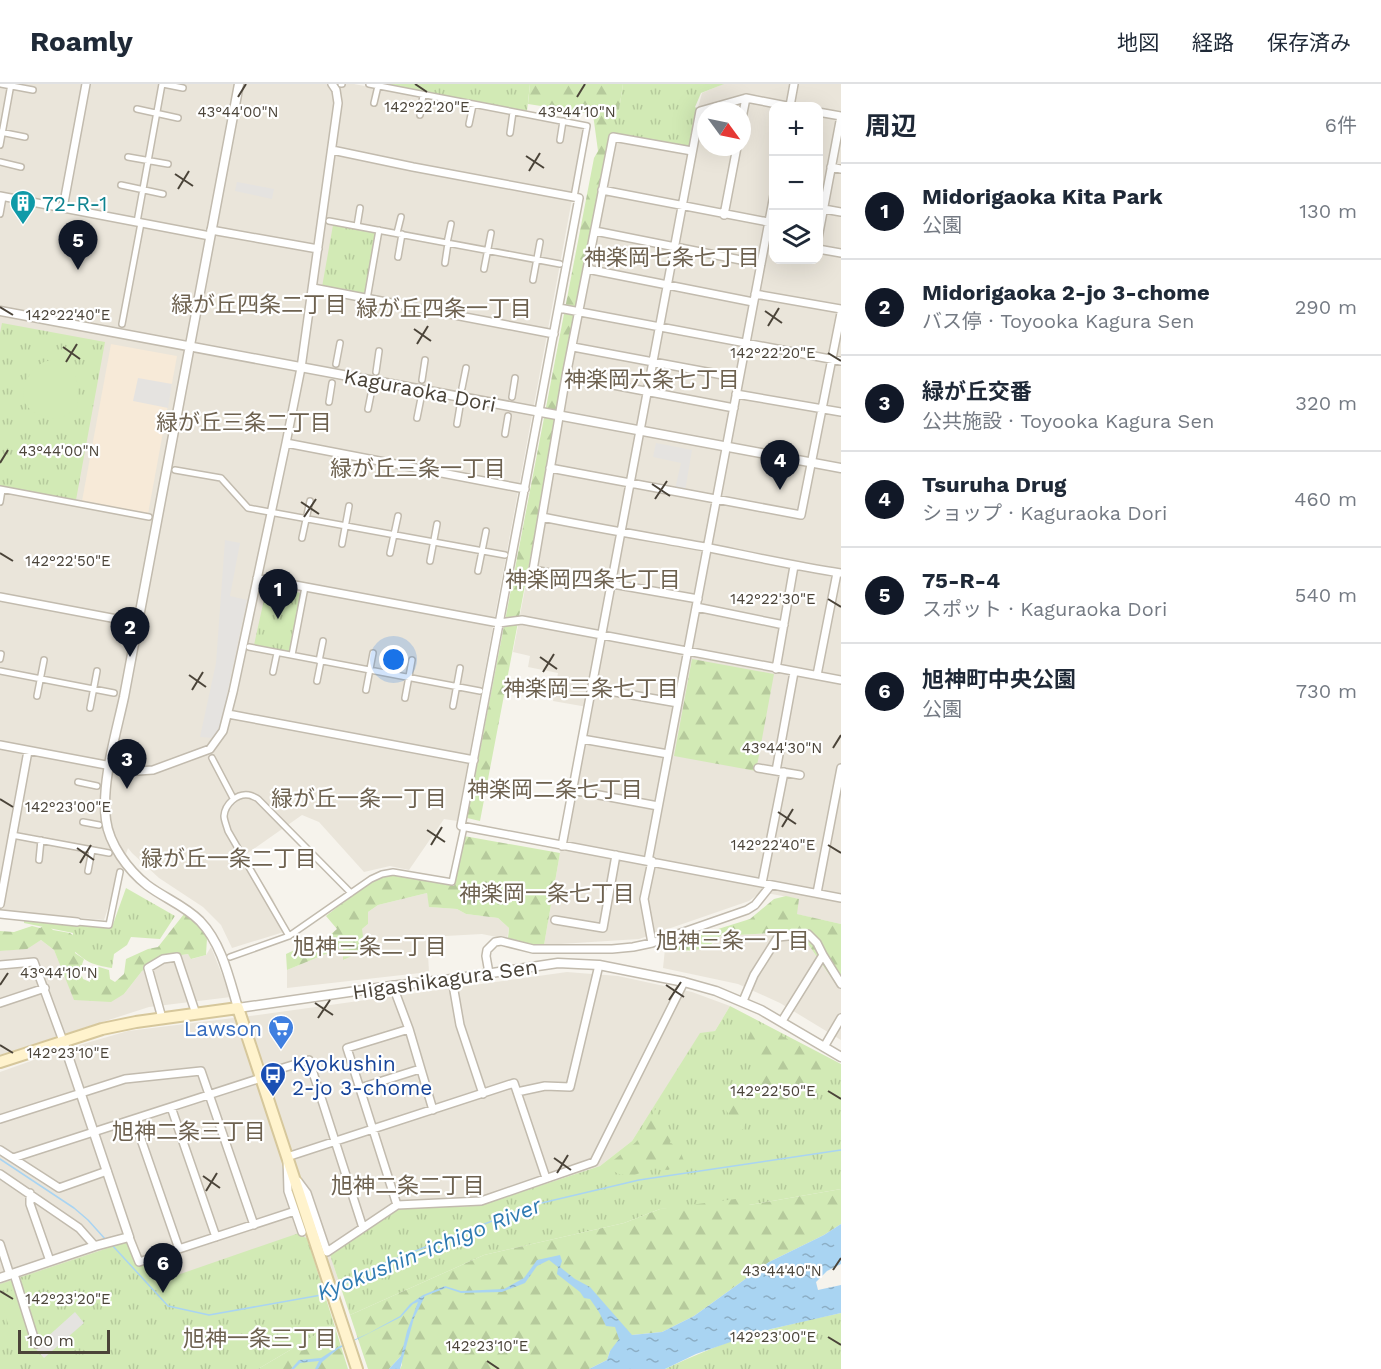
<!DOCTYPE html>
<html lang="ja">
<meta charset="utf-8">
<style>
:root{--surface:#fff;--page:#f2f2f3;--text:#1f2937;--muted:#747a83;--line:#e0e1e3;--accent:#111827}
body{margin:0;font-family:"Work Sans","Noto Sans JP",sans-serif;background:var(--page);color:var(--text)}
.controls{position:absolute;right:18px;top:18px;display:grid;overflow:hidden;border-radius:12px;box-shadow:0 6px 24px #0002}
.controls button{width:54px;height:54px;display:grid;place-items:center;padding:0;border:0;border-bottom:2px solid var(--line);background:var(--surface);color:var(--text);font:30px sans-serif}
.compass{position:absolute;left:697px;top:18px;width:54px;height:54px;border-radius:50%;background:var(--surface);box-shadow:0 6px 24px #0002;rotate:123deg}
.scale{position:absolute;left:18px;bottom:15px;width:92px;box-sizing:border-box;padding-left:6px;border:3px solid #4b4439;border-top:0;font-size:16px;line-height:21px;white-space:nowrap;color:#4b4439;-webkit-text-stroke:4px #fff;paint-order:stroke}
.you{position:absolute;left:394px;top:576px;width:21px;height:21px;margin:-15px;border:4px solid #fff;border-radius:50%;background:#1a73e8;box-shadow:0 0 0 9px #1a73e833}
.badge{display:grid;place-items:center;width:39px;height:39px;border-radius:50%;background:var(--accent);color:#fff;font-size:20px;font-weight:700}
.pin{position:absolute;translate:-50% -50px;filter:drop-shadow(0 2px 3px #0008)}
.pin::after{content:'';position:absolute;top:32px;width:21px;height:18px;background:inherit;clip-path:polygon(0 0,100% 0,50% 100%)}
.list{margin:0;padding:0;list-style:none}
h2{display:flex;justify-content:space-between;align-items:center;height:78px;margin:0;padding:0 24px;font-size:26px}
h2 small{font-size:20px;font-weight:400;color:var(--muted)}
.list li{display:grid;grid-template-columns:39px 1fr auto;gap:18px;align-items:center;box-sizing:border-box;height:96px;padding:0 24px;border-top:2px solid var(--line)}
.list b{display:block;font-size:22px;white-space:nowrap}
.list p{margin:0;font-size:20px;white-space:nowrap;color:var(--muted)}
.list em{font-size:20px;font-style:normal;color:var(--muted)}
.icon{flex:none;width:33px;height:33px;fill:none;stroke:currentColor;stroke-width:2;stroke-linecap:round;stroke-linejoin:round}
.map{position:relative;flex:none;width:841px;height:1285px;overflow:hidden}
header{display:flex;align-items:center;gap:36px;box-sizing:border-box;height:84px;padding:0 30px;background:var(--surface);border-bottom:2px solid var(--line)}
header strong{font-size:28px}
nav{display:flex;gap:33px;margin-inline-start:auto;font-size:21px}
main{display:flex}
aside{flex:1;background:var(--surface)}
.map>svg:first-child{display:block}
.residential{fill:#eae5da;fill-rule:evenodd}
.commercial{fill:#f7ead8}
.grass{fill:url(#grass-tufts)}
.forest{fill:url(#forest-firs)}
.pitch{fill:#d2eab5}
.parking{fill:#e5e3e0}
.water{fill:url(#water-ripples)}
.lines{fill:none;stroke-linecap:round;stroke-linejoin:round}
.stream{stroke:#a9d4f2;stroke-width:1.5}
.pedestrian-casing{stroke:#c2bbae;stroke-width:8}
.minor-casing{stroke:#c2bbae;stroke-width:10}
.tertiary-casing{stroke:#c2bbae;stroke-width:11}
.secondary-casing{stroke:#d6c79b;stroke-width:14}
.pedestrian{stroke:#fff;stroke-width:5}
.minor{stroke:#fff;stroke-width:7}
.tertiary{stroke:#fff;stroke-width:8}
.secondary{stroke:#fff3cd;stroke-width:10}
.ticks{fill:none;stroke:#4b4439;stroke-width:2}
.labels{text-anchor:middle;dominant-baseline:central;stroke-width:4.5;stroke-linejoin:round;paint-order:stroke}
.culture-label{font-size:21px;fill:#0d838f;stroke:#fff;text-anchor:start}
.street-label{font-size:21px;fill:#4b4439;stroke:#fff}
.shop-label{font-size:21px;fill:#366cbe;stroke:#fff;text-anchor:end}
.transit-label{font-size:21px;fill:#164399;stroke:#fff;text-anchor:start}
.neighbourhood-label{font-size:22px;fill:#6e6250;stroke:#fff}
.water-label{font-size:22px;font-style:italic;fill:#2e7ab2;stroke:#fff}
.ticks-label{font-size:15px;text-anchor:middle;fill:#4b4439;stroke:#fff;stroke-width:4.5;stroke-linejoin:round;paint-order:stroke}
</style>
<header>
<strong>Roamly</strong>
<nav><a>地図</a><a>経路</a><a>保存済み</a></nav>
</header>
<main>
<div class="map">
<svg width="841" height="1285" viewBox="0 0 841 1285">
<defs>
<pattern id="grass-tufts" width="24" height="20" patternUnits="userSpaceOnUse" patternTransform="scale(1.5)"><rect width="24" height="20" fill="#d2eab5"/><path d="M3 7l-1-3M5 7V3M7 7l1-3M15 17l-1-3M17 17v-4M19 17l1-3" fill="none" stroke="#b6ca9c"/></pattern>
<pattern id="forest-firs" width="22" height="20" patternUnits="userSpaceOnUse" patternTransform="scale(1.5)"><rect width="22" height="20" fill="#d2eab5"/><path d="M5 1l3.5 6h-7zM16 11l3.5 6h-7z" fill="#b6ca9c"/></pattern>
<pattern id="water-ripples" width="26" height="14" patternUnits="userSpaceOnUse" patternTransform="scale(1.5)"><rect width="26" height="14" fill="#a9d4f2"/><path d="M2 4q2-2 4 0t4 0M15 11q2-2 4 0t4 0" fill="none" stroke="#8caec5"/></pattern>
</defs>
<rect width="100%" height="100%" fill="#f6f3ec"/>
<path class="residential" d="M0,0H354L585,45L457,737L444,735L409,786L390,782L364,788L319,738L302,731L245,771L273,815L287,847L232,864L221,841L203,823L159,794L132,769L128,764L104,836L0,827Z
M723,0H841V840L796,830L799,815L761,808L749,817L639,855L544,861L560,769L593,624L553,617L558,589L528,583L530,572L513,568L607,72L613,53L685,71L702,9ZM774,22H818V176H774ZM706,27H742V63H706Z
M427,809L430,823L457,825L466,830L498,834L509,844L507,855L482,850L427,853L429,888L287,904V886L343,863L344,876L362,845L368,840V828L378,821Z
M773,849L808,860L835,899L841,903V956L780,919L738,900L663,884L665,865L689,868L713,860L720,852Z
M41,856L54,866L75,916L124,910L142,887L162,874L188,870L192,875L206,871L211,863L231,913L149,923L0,971V867L27,864Z
M567,888L618,892L692,908L730,922L715,947L700,950L632,1057L600,1082L477,1122L399,1124L330,1171L341,1204L197,1285H0V988L59,967L128,947L258,931Z"/>
<path class="commercial" d="M111,260L177,272L148,430L82,417Z"/>
<path class="grass" d="M385,0H530L527,27Z
M623,0H724L701,9L695,23L700,27L692,67L613,53V34L619,26Z
M333,141L376,148L366,210L322,203Z
M2,239L105,258L76,416L0,402V249Z
M267,502L301,509L289,568L254,561Z
M126,804L175,832L160,855L131,853L127,861L114,870L112,884C92,881 86,878 71,864L73,849L24,839V835L112,843Z
M730,922L841,980V1105L749,1121L660,1125L624,1139L484,1171L350,1231L330,1171L399,1124L478,1122L600,1082L632,1057L700,949L715,947Z
M302,1148L304,1153L307,1154L334,1240L258,1285H0V1200L126,1158L137,1181L152,1176L160,1197Z
M841,1229V1285H665C691,1273 718,1261 746,1252C777,1243 809,1236 841,1229Z"/>
<path class="forest" d="M530,0H623L619,26L613,34V53L607,72L480,737L467,734L594,74L598,67L593,30L528,20Z
M692,575L774,590L756,687L674,672Z
M464,752L560,769L544,861L531,860L508,854L509,844L498,834L466,830L457,825L429,823L427,809L378,821L368,828V840L362,845L365,866L343,876V863L287,886L286,870L301,863L309,869L337,845L326,832C342,820 370,795 389,792C406,789 437,798 454,802Z
M786,812L799,815L797,830L841,840V903L835,899L808,860L773,849L720,852C705,870 686,867 665,865L664,862L750,835L774,815Z
M184,830L199,842L207,854L206,871L191,875L188,870L162,874L142,887L124,910L111,918L74,916L54,866L41,856L27,865L0,867V847L14,848L32,842L40,844L45,841L50,843L53,846L70,849L79,856L75,869L84,875L80,886L83,895L90,898L91,885L99,883L109,886L110,895L115,898L124,890L126,875L148,865L158,863Z
M755,938L834,979V990L822,993L817,1008L802,1020L793,1018L781,1021L773,1016L758,1011L756,1001L760,993L756,987L754,971L747,956Z
M741,1014L751,1026L743,1045L731,1052L725,1045L732,1035L720,1017Z
M657,1023V1040L673,1047L670,1059L678,1061L684,1077L668,1086L653,1084L632,1092L619,1090L605,1083L636,1058Z
M841,1105V1140L824,1151L769,1178L694,1232L662,1248L632,1251L610,1267L607,1276L589,1285H400L402,1281L401,1272L389,1285H368L350,1231L484,1171L624,1139L660,1125L743,1114L749,1121Z
M334,1240L348,1285H258Z"/>
<path class="pitch" d="M57,275C81,282 77,300 78,321L76,325L58,336C50,333 37,332 31,326C16,315 25,290 39,281C44,277 51,276 57,275Z
M15,1205L31,1254L14,1259L4,1227L10,1225L5,1209Z"/>
<path class="parking" d="M237,98L274,105L272,115L235,107Z
M138,294L172,300L168,324L133,317Z
M656,359L692,366L685,407L675,405L681,379L653,373Z
M225,456L240,459L230,512L247,516L220,644L213,654L200,653L216,579Z
M75,1228L84,1239L44,1274L35,1264Z"/>
<path class="water" d="M841,1140V1180L827,1187L816,1198L818,1206L841,1201V1229L771,1245L745,1253L696,1270L665,1285H589L607,1276L610,1267L619,1255L615,1243L606,1242L599,1228L590,1215L584,1214L580,1208L557,1190L558,1183L549,1176L537,1182L525,1199L502,1208L461,1209L446,1204L425,1212L414,1234L400,1285H389L401,1272L407,1247L418,1218L413,1220L401,1233L338,1265L322,1278L318,1285H315L319,1277L300,1279L294,1285H291L299,1276L321,1274L338,1263L369,1249L400,1232L410,1220L423,1211L445,1202L461,1207L504,1205L524,1194L537,1176L560,1171L562,1177L560,1183L575,1195L590,1203L632,1251L662,1248L694,1232L769,1178L824,1151Z"/>
<g class="lines">
<path class="stream" d="M0,1075L74,1124L88,1136L106,1156
M112,1161L168,1222L209,1231L327,1210
M336,1205L377,1182L533,1121L639,1096L841,1066"/>
<defs>
<path id="pedestrian" d="M1,0L33,6
M163,0L183,4
M341,0H342
M369,0L587,42L574,113
M374,19L378,2
M137,25L178,34
M420,31L423,11
M469,40L473,21
M0,48L25,53
M510,49L513,28
M560,56L563,37
M0,61L11,0
M128,73L168,80
M0,78L21,83
M121,101L163,110
M0,130L3,113
M329,137L560,180
M137,138L162,0
M357,142L360,124
M397,149L401,133
M447,159L451,140
M398,173L402,150
M445,179L448,159
M484,185L491,149
M533,196L540,158
M367,215L379,146
M122,240L141,139
M336,280L340,259
M376,288L379,267
M422,296L425,276
M462,304L466,284
M512,313L515,294
M329,318L332,299
M368,325L372,305
M417,334L421,314
M457,340L460,322
M505,350L508,332
M175,386L221,394L248,424L505,471
M0,405L149,433
M0,418L2,406
M302,454L310,417
M342,460L349,422
M390,469L398,432
M430,477L437,440
M478,487L486,447
M249,563L480,607
M292,571L305,503
M0,575L1,570
M319,577L323,557
M0,587L114,609
M273,588L277,569
M317,597L321,577
M366,606L373,569
M37,612L44,576
M405,614L412,576
M453,622L460,584
M90,624L97,587
M212,674L233,714
M78,698L97,702
M83,738L99,741
M12,751L109,769
M39,776L41,756
M88,787L92,766
M77,838L109,841L120,788
M289,852L228,747C227,743 224,736 224,732C225,720 237,709 249,711C250,711 257,714 258,715L351,809
M230,873L289,852L371,795L382,790L393,788L452,798L464,743"/>
<path id="minor" d="M746,14L787,22
M790,22L794,0
M818,28L841,32
M332,66L413,83L579,114L461,742L841,814
M692,67L613,53L566,292L533,486L698,515
M831,83L841,85
M602,106L768,138
M0,112L210,152
M63,124L86,0
M824,125L841,128
M724,131L737,63
M211,146L318,165
M595,147L761,180
M818,154L841,32
M818,165L841,169
M587,185L753,218
M313,204L554,250
M755,210L841,225
M559,224L841,277
M573,263L739,294
M566,292L734,324
M736,310L841,328
M286,359L525,405
M550,384L801,431L841,229
M542,433C596,444 650,453 705,463C750,472 795,482 841,489
M257,494L499,539L522,536L841,596
M0,513L138,539
M696,523L784,541
M776,585L794,482
M817,591L837,489
M592,604L678,619
M228,630L474,676
M582,655L668,670
M0,661L138,687L153,686L210,665L223,647L233,608L286,359L301,284L338,19L336,6L332,0
M758,684L800,691
M776,687L794,588
M572,706L658,722
M562,762L700,27L746,14L742,34
M648,777L774,111
M652,777L644,815L652,859
M762,799L784,688
M817,809L841,684
M0,820L28,667
M0,830L77,838
M555,836L603,844L616,771
M823,871L841,900
M0,881L34,878L63,957
M489,889L486,872L487,866L495,858L501,857L533,865H612L633,863L652,859L747,826L755,821L771,801
M452,895L460,941L483,1010
M394,901V905L409,945L433,1026
M743,917L754,891L778,853L808,850L817,859L823,871L782,937
M0,919L45,904
M162,934L148,884L163,875L177,873L196,930
M824,963L841,934
M260,991L309,976L363,1144
M360,1004L420,985
M517,1008L545,1002L570,1003L599,881
M171,1023L216,1153
M0,1035L125,995L201,987L254,1141
M134,1035L179,1165
M0,1066L59,1104L107,1087
M13,1074L261,994
M0,1090L79,1144L95,1162
M298,1097L307,1109L327,1168L397,1121L481,1117L594,1078L684,898
M30,1109V1120L50,1177
M397,1121L347,964L409,945
M302,1148L288,1107L287,1073L514,999L546,1094
M129,1153L139,1178L295,1127
M0,1160L10,1191
M14,1190L36,1260"/>
<path id="tertiary" d="M239,0L124,613C116,650 101,699 106,736C109,760 128,786 147,801C164,814 184,821 200,837C222,860 229,894 238,924L391,902L452,895L558,879L599,881L684,898L716,907L761,926L841,973
M0,227L841,384
M0,1194L95,1162L129,1153L63,957"/>
<path id="secondary" d="M0,978L102,945L136,938L238,924L357,1285"/>
</defs>
<use href="#pedestrian" class="pedestrian-casing"/>
<use href="#minor" class="minor-casing"/>
<use href="#tertiary" class="tertiary-casing"/>
<use href="#secondary" class="secondary-casing"/>
<use href="#pedestrian" class="pedestrian"/>
<use href="#minor" class="minor"/>
<use href="#tertiary" class="tertiary"/>
<use href="#secondary" class="secondary"/>
</g>
<path class="ticks" d="M415,0L427,8M238,13L246,0M577,13L585,0M526,72L544,84M529,87L540,69M175,90L193,102M178,105L189,87M0,223L13,231M765,227L782,239M768,242L779,224M414,245L431,257M417,260L428,242M63,263L80,275M828,269L841,277M66,278L77,260M0,379L8,366M652,400L670,412M655,415L667,397M301,418L319,430M304,433L316,415M0,469L13,477M828,515L841,523M540,573L557,585M543,588L554,570M189,591L206,603M192,606L203,588M833,664L841,651M0,715L13,723M778,728L796,740M782,743L793,725M427,746L445,758M431,761L442,743M828,761L841,769M77,764L94,776M80,779L91,761M0,901L8,889M666,901L684,913M669,916L681,898M315,919L333,931M318,934L330,916M0,961L13,969M828,1007L841,1015M554,1074L571,1086M557,1089L568,1071M203,1092L220,1104M206,1107L217,1089M833,1186L841,1174M0,1207L13,1215M828,1253L841,1261M487,1277L499,1285"/>
<defs>
<symbol id="building-pin" viewBox="-11 -11 22 30"><path d="M0 17L-7.5 6A9.5 9.5 0 1 1 7.5 6Z" fill="#0f9aa8" stroke="#fff"/><path d="M-4-6H4V6H1V3H-1V6H-4ZM-2.5-4.3h1.7v1.8h-1.7ZM.8-4.3h1.7v1.8H.8ZM-2.5-1h1.7V.8h-1.7ZM.8-1h1.7V.8H.8Z" fill="#fff"/></symbol>
<symbol id="supermarket-pin" viewBox="-11 -11 22 30"><path d="M0 17L-7.5 6A9.5 9.5 0 1 1 7.5 6Z" fill="#3f7fe0" stroke="#fff"/><path d="M-6-5.5h2.5l.6 2H6L4.5 2H-2.5L-4.4-4H-6ZM-1.5 3.2a1.3 1.3 0 1 0 .1 0ZM3 3.2a1.3 1.3 0 1 0 .1 0Z" fill="#fff"/></symbol>
<symbol id="bus-pin" viewBox="-11 -11 22 30"><path d="M0 17L-7.5 6A9.5 9.5 0 1 1 7.5 6Z" fill="#1a4fb4" stroke="#fff"/><path d="M-5-6H5V4H4V6H2V4H-2V6H-4V4H-5ZM-3.5-4V0h7V-4ZM-3.5 1.2v1.5H-2V1.2ZM2 1.2v1.5H3.5V1.2Z" fill="#fff"/></symbol>
</defs>
<g fill-rule="evenodd">
<use href="#building-pin" x="8" y="104" width="30" height="40"/>
<use href="#supermarket-pin" x="266" y="929" width="30" height="40"/>
<use href="#bus-pin" x="258" y="976" width="30" height="40"/>
</g>
<g class="labels">
<g class="culture-label">
<text x="42" y="119">72-R-1</text>
</g>
<g class="street-label">
<text transform="translate(420 306) rotate(11)">Kaguraoka Dori</text>
<text transform="translate(445 895) rotate(-8)">Higashikagura Sen</text>
</g>
<g class="shop-label">
<text x="262" y="944">Lawson</text>
</g>
<g class="transit-label">
<text x="292" y="979">Kyokushin<tspan x="292" dy="24">2-jo 3-chome</tspan></text>
</g>
<g class="neighbourhood-label">
<text x="672" y="173">神楽岡七条七丁目</text>
<text x="259" y="220">緑が丘四条二丁目</text>
<text x="444" y="224">緑が丘四条一丁目</text>
<text x="652" y="295">神楽岡六条七丁目</text>
<text x="244" y="338">緑が丘三条二丁目</text>
<text x="418" y="384">緑が丘三条一丁目</text>
<text x="593" y="495">神楽岡四条七丁目</text>
<text x="591" y="604">神楽岡三条七丁目</text>
<text x="555" y="705">神楽岡二条七丁目</text>
<text x="359" y="714">緑が丘一条一丁目</text>
<text x="229" y="774">緑が丘一条二丁目</text>
<text x="547" y="809">神楽岡一条七丁目</text>
<text x="733" y="856">旭神三条一丁目</text>
<text x="370" y="862">旭神三条二丁目</text>
<text x="189" y="1047">旭神二条三丁目</text>
<text x="408" y="1101">旭神二条二丁目</text>
<text x="260" y="1254">旭神一条三丁目</text>
</g>
<g class="water-label">
<text transform="translate(429 1165) rotate(-22)">Kyokushin-ichigo River</text>
</g>
</g>
<g class="ticks-label">
<text x="427" y="28">142°22'20"E</text>
<text x="577" y="33">43°44'10"N</text>
<text x="238" y="33">43°44'00"N</text>
<text x="68" y="236">142°22'40"E</text>
<text x="773" y="274">142°22'20"E</text>
<text x="59" y="372">43°44'00"N</text>
<text x="68" y="482">142°22'50"E</text>
<text x="773" y="520">142°22'30"E</text>
<text x="782" y="669">43°44'30"N</text>
<text x="68" y="728">142°23'00"E</text>
<text x="773" y="766">142°22'40"E</text>
<text x="59" y="894">43°44'10"N</text>
<text x="68" y="974">142°23'10"E</text>
<text x="773" y="1012">142°22'50"E</text>
<text x="782" y="1192">43°44'40"N</text>
<text x="68" y="1220">142°23'20"E</text>
<text x="773" y="1258">142°23'00"E</text>
<text x="487" y="1267">142°23'10"E</text>
</g>
</svg>
<div class="controls">
<button>+</button>
<button>−</button>
<button><svg class="icon" aria-label="layers" viewBox="0 0 24 24"><path d="M12 4l9 5-9 5-9-5zM3 14l9 5 9-5"/></svg></button>
</div>
<svg class="compass" viewBox="-18 -18 36 36"><path d="M0-13l5 13h-10z" fill="#e53935"/><path d="M0 13l5-13h-10z" fill="#747a83"/></svg>
<div class="scale">100 m</div>
<div class="you"></div>
<div class="pin badge" style="left:278px;top:535px">1</div>
<div class="pin badge" style="left:130px;top:573px">2</div>
<div class="pin badge" style="left:127px;top:705px">3</div>
<div class="pin badge" style="left:780px;top:406px">4</div>
<div class="pin badge" style="left:78px;top:186px">5</div>
<div class="pin badge" style="left:163px;top:1209px">6</div>
</div>
<aside>
<h2>周辺<small>6件</small></h2>
<ul class="list">
<li><span class="badge">1</span><div><b>Midorigaoka Kita Park</b><p>公園</p></div><em>130 m</em></li>
<li><span class="badge">2</span><div><b>Midorigaoka 2-jo 3-chome</b><p>バス停 · Toyooka Kagura Sen</p></div><em>290 m</em></li>
<li><span class="badge">3</span><div><b>緑が丘交番</b><p>公共施設 · Toyooka Kagura Sen</p></div><em>320 m</em></li>
<li><span class="badge">4</span><div><b>Tsuruha Drug</b><p>ショップ · Kaguraoka Dori</p></div><em>460 m</em></li>
<li><span class="badge">5</span><div><b>75-R-4</b><p>スポット · Kaguraoka Dori</p></div><em>540 m</em></li>
<li><span class="badge">6</span><div><b>旭神町中央公園</b><p>公園</p></div><em>730 m</em></li>
</ul>
</aside>
</main>
